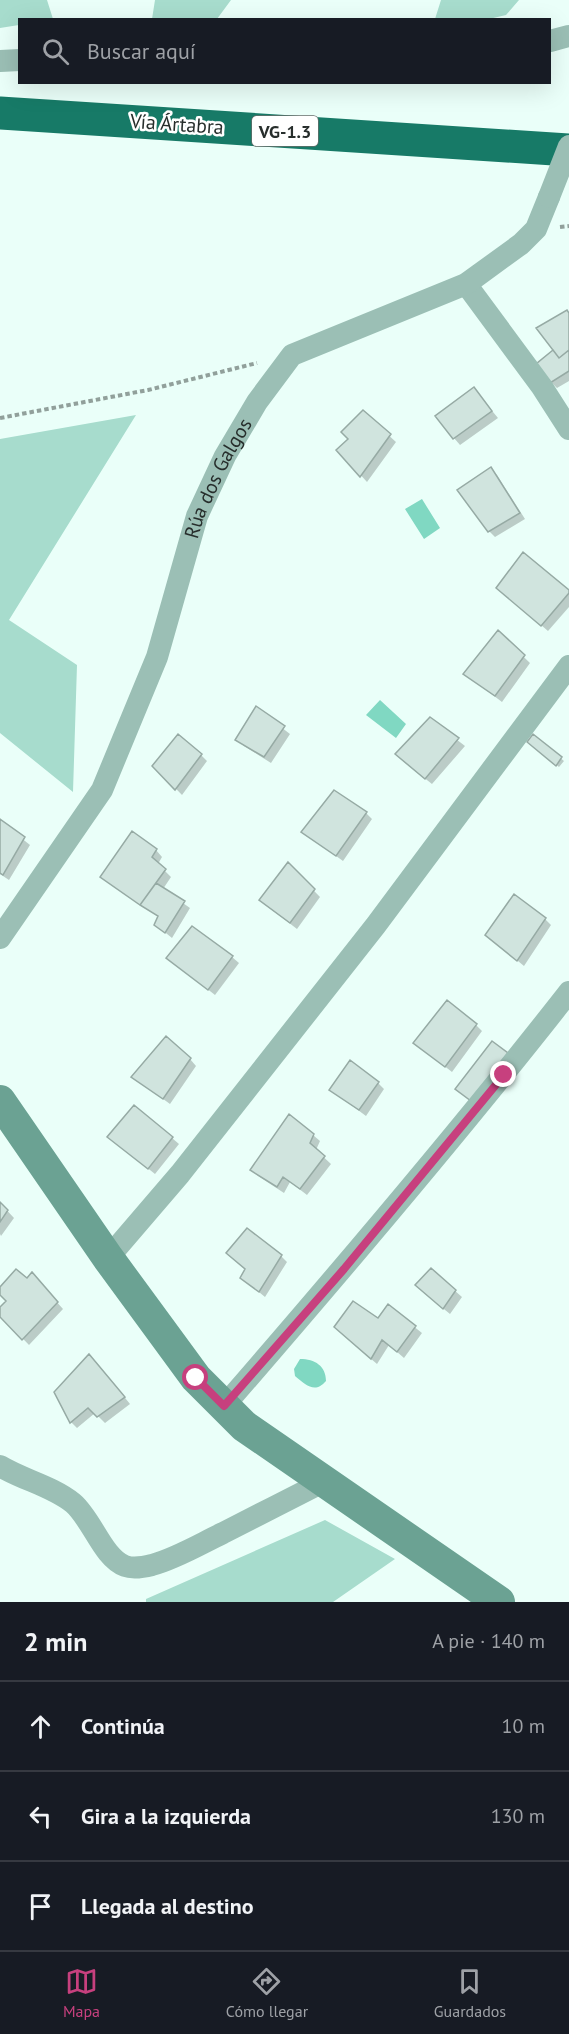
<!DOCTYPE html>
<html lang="es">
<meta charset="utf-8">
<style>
:root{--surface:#171b24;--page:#242831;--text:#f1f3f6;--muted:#9ea1a6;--line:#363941;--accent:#c7407e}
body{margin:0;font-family:"PT Sans",sans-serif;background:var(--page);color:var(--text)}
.stop{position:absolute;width:18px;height:18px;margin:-14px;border:4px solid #c7407e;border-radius:50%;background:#fff}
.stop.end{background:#c7407e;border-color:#fff;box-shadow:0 2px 6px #0008}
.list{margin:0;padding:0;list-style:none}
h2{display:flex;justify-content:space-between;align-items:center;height:78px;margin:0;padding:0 24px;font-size:26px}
h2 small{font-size:20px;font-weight:400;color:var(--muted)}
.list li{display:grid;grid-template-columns:39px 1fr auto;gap:18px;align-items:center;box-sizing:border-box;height:90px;padding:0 24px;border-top:2px solid var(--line)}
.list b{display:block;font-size:22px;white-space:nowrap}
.list em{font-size:20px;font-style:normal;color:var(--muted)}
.icon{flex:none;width:33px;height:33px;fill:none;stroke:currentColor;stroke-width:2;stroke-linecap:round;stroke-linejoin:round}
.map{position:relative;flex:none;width:569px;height:1602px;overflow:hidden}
.search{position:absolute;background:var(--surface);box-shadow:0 6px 24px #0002;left:18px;right:18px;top:18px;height:66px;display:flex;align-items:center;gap:15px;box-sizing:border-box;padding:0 21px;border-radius:0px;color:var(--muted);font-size:22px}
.sheet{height:348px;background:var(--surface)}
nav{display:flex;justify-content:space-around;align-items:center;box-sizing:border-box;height:84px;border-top:2px solid var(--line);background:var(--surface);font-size:16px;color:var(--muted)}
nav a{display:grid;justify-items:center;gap:3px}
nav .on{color:var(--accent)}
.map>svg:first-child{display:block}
.green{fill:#a7dccd}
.water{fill:#80d8c2}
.shadow{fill:#0003}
.building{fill:#d0e4de;stroke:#96aaa4;stroke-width:1.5}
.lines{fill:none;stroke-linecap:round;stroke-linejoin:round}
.path{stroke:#91a09b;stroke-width:4;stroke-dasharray:4.5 3;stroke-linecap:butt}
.street{stroke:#9bbfb5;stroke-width:22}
.secondary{stroke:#6ba293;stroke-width:32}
.highway{stroke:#177a67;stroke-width:33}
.street-bridge{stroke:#9bbfb5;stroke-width:22}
.route{stroke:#c7407e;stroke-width:8}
.labels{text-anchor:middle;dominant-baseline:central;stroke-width:5;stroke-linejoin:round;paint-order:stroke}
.shield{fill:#fff;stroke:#686d6b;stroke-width:1.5}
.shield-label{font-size:18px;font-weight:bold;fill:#272e2c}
.street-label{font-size:20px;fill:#272e2c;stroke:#fff}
</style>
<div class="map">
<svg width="569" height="1602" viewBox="0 0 569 1602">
<rect width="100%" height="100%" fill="#eafff9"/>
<path class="green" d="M0,0H47L53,19L20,20L19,25L0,28Z
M155,0H231L217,19H152Z
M441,0H519L506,15L489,19H435Z
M136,415L9,620L77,665L73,792L0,733V439Z
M325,1520L395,1559L333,1602H146V1599Z"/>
<path class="water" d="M422,499L440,528L424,539L405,509Z
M380,700L406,724L396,738L366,715Z
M300,1359C315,1359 326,1366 326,1381C315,1394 306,1385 295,1376L294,1369Z"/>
<path class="shadow" d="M569,315V381L557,388L551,382L555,351Z
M474,389L498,418L460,445L454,438Z
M363,412L396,442L367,482L338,450L350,439Z
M491,469L497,475L525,519L495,537L489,531Z
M569,592V607L548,631L505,594Z
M498,632L530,663L502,702L465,674Z
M256,708L290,734L271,763L244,746L237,739Z
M430,719L465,746L432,784L403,761Z
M534,736L564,761L559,767L532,745Z
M201,755L207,761L182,795L154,766Z
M366,813L372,819L343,861L303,832Z
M0,821L30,845L9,880L0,874Z
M156,850L162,857L158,864L171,877L163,889L190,908L172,938L156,925L159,917L102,877Z
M288,864L320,897L297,929L267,906Z
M545,919L551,925L524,966L494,941Z
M232,957L239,963L215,995L168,958Z
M476,1025L482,1031L452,1072L415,1043Z
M190,1059L196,1066L170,1104L133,1077Z
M378,1083L384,1089L366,1116L331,1090Z
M313,1135L320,1141L316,1150L331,1164L307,1195L290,1182L284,1193L258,1176L252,1170Z
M172,1138L179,1144L155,1174L116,1143Z
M0,1203L14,1218L1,1236L0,1234Z
M281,1256L287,1262L265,1297L249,1284L246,1270Z
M431,1270L462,1297L450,1314L423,1292Z
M27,1281H38L63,1309L29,1345L0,1315V1309L8,1301L0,1293V1290Z
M388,1306L422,1333L404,1358L389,1345L377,1364L342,1334L378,1320Z
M96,1362L130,1404L105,1423L95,1413L77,1428L71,1422Z"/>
<path class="building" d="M567,310L569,313V350L559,358L536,328Z
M553,350L559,358L569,350V371L550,383L536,364Z
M474,387L492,411L453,439L435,416Z
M363,410L391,434L360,477L336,450L348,439L341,432Z
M491,467L520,513L488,532L457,490Z
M523,552L569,590V593L541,626L496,588Z
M498,630L525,655L495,696L463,674Z
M256,706L285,726L264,757L235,740Z
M430,717L459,738L425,779L395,754Z
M178,734L202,754L175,790L152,766Z
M533,734L562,757L556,766L527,742Z
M334,790L367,812L336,856L301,832Z
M0,819L25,837L3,875L0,873Z
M132,831L157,849L152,857L166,869L140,905L100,877Z
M288,862L315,889L290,923L259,900Z
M156,883L185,901L165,933L154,925L158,916L140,905Z
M514,894L546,918L517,961L485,935Z
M192,926L233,956L208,990L166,958Z
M447,1000L477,1024L445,1067L413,1043Z
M166,1036L191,1058L163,1099L131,1077Z
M492,1041L508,1053L471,1101L455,1089Z
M350,1060L379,1082L359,1110L329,1090Z
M134,1105L173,1137L148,1169L107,1137Z
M289,1114L314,1134L310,1143L325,1156L300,1189L283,1177L277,1187L250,1170Z
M0,1202L8,1210L0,1222Z
M247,1228L282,1255L259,1292L240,1278L245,1269L226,1253Z
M431,1268L456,1290L443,1309L415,1285Z
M16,1269L27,1278L32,1272L58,1302L22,1340L0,1317V1307L6,1301L0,1295V1287Z
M353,1301L378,1318L388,1304L416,1326L397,1352L382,1340L371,1359L334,1327Z
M89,1354L125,1397L97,1417L88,1408L70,1423L54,1392Z"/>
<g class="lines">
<path class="path" d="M560,227L569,226
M0,418L148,390L257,363"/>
<g class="street">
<path d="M550,41L569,36"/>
<path d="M0,61L20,60"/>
<path d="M466,284L542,387L569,429"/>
<path id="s1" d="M0,938L102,790L157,657L197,516L225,456L257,402L292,355L466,284L521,244L536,229L549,197"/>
<path d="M108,1258L180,1174L376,925L569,666"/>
<path d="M224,1406C342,1270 458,1134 569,992"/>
<path d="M0,1466C23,1480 52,1486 73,1503C92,1519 103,1558 125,1566C133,1569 144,1567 152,1565C177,1558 200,1544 223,1533C257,1516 291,1498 325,1481"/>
</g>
<path class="secondary" d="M0,1101L108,1258L196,1378L244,1426L499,1602"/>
<path class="highway" d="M0,113L569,150"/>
<path class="street-bridge" d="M549,197L569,146"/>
</g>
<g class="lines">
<path class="route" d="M196,1378L224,1406L344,1269L504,1075"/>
</g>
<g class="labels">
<rect class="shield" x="252" y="116" width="66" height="30" rx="4.5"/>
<g class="shield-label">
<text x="285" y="131">VG-1.3</text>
</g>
<g class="street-label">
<text transform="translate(177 124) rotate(4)">Vía Ártabra</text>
<text stroke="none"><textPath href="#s1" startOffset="513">Rúa dos Galgos</textPath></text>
</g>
</g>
</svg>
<div class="stop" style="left:196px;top:1378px"></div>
<div class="stop end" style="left:504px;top:1075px"></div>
<div class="search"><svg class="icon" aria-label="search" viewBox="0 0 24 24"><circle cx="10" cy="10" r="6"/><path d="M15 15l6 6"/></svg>Buscar aquí</div>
</div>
<section class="sheet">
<h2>2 min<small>A pie · 140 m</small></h2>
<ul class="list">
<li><svg class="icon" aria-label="ahead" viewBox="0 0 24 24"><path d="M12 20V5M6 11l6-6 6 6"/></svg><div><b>Continúa</b></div><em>10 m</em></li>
<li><svg class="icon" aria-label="left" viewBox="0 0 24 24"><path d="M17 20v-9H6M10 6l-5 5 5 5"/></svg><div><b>Gira a la izquierda</b></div><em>130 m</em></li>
<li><svg class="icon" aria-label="arrive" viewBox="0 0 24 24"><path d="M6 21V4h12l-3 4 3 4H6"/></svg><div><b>Llegada al destino</b></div></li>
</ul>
</section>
<nav>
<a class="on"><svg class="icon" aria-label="map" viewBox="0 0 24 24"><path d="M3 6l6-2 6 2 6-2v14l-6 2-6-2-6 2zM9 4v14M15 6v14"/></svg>Mapa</a>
<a><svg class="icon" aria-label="directions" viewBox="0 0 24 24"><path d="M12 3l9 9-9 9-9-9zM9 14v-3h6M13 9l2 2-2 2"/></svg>Cómo llegar</a>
<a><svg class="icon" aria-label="saved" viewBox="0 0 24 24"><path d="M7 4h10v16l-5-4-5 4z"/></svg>Guardados</a>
</nav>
